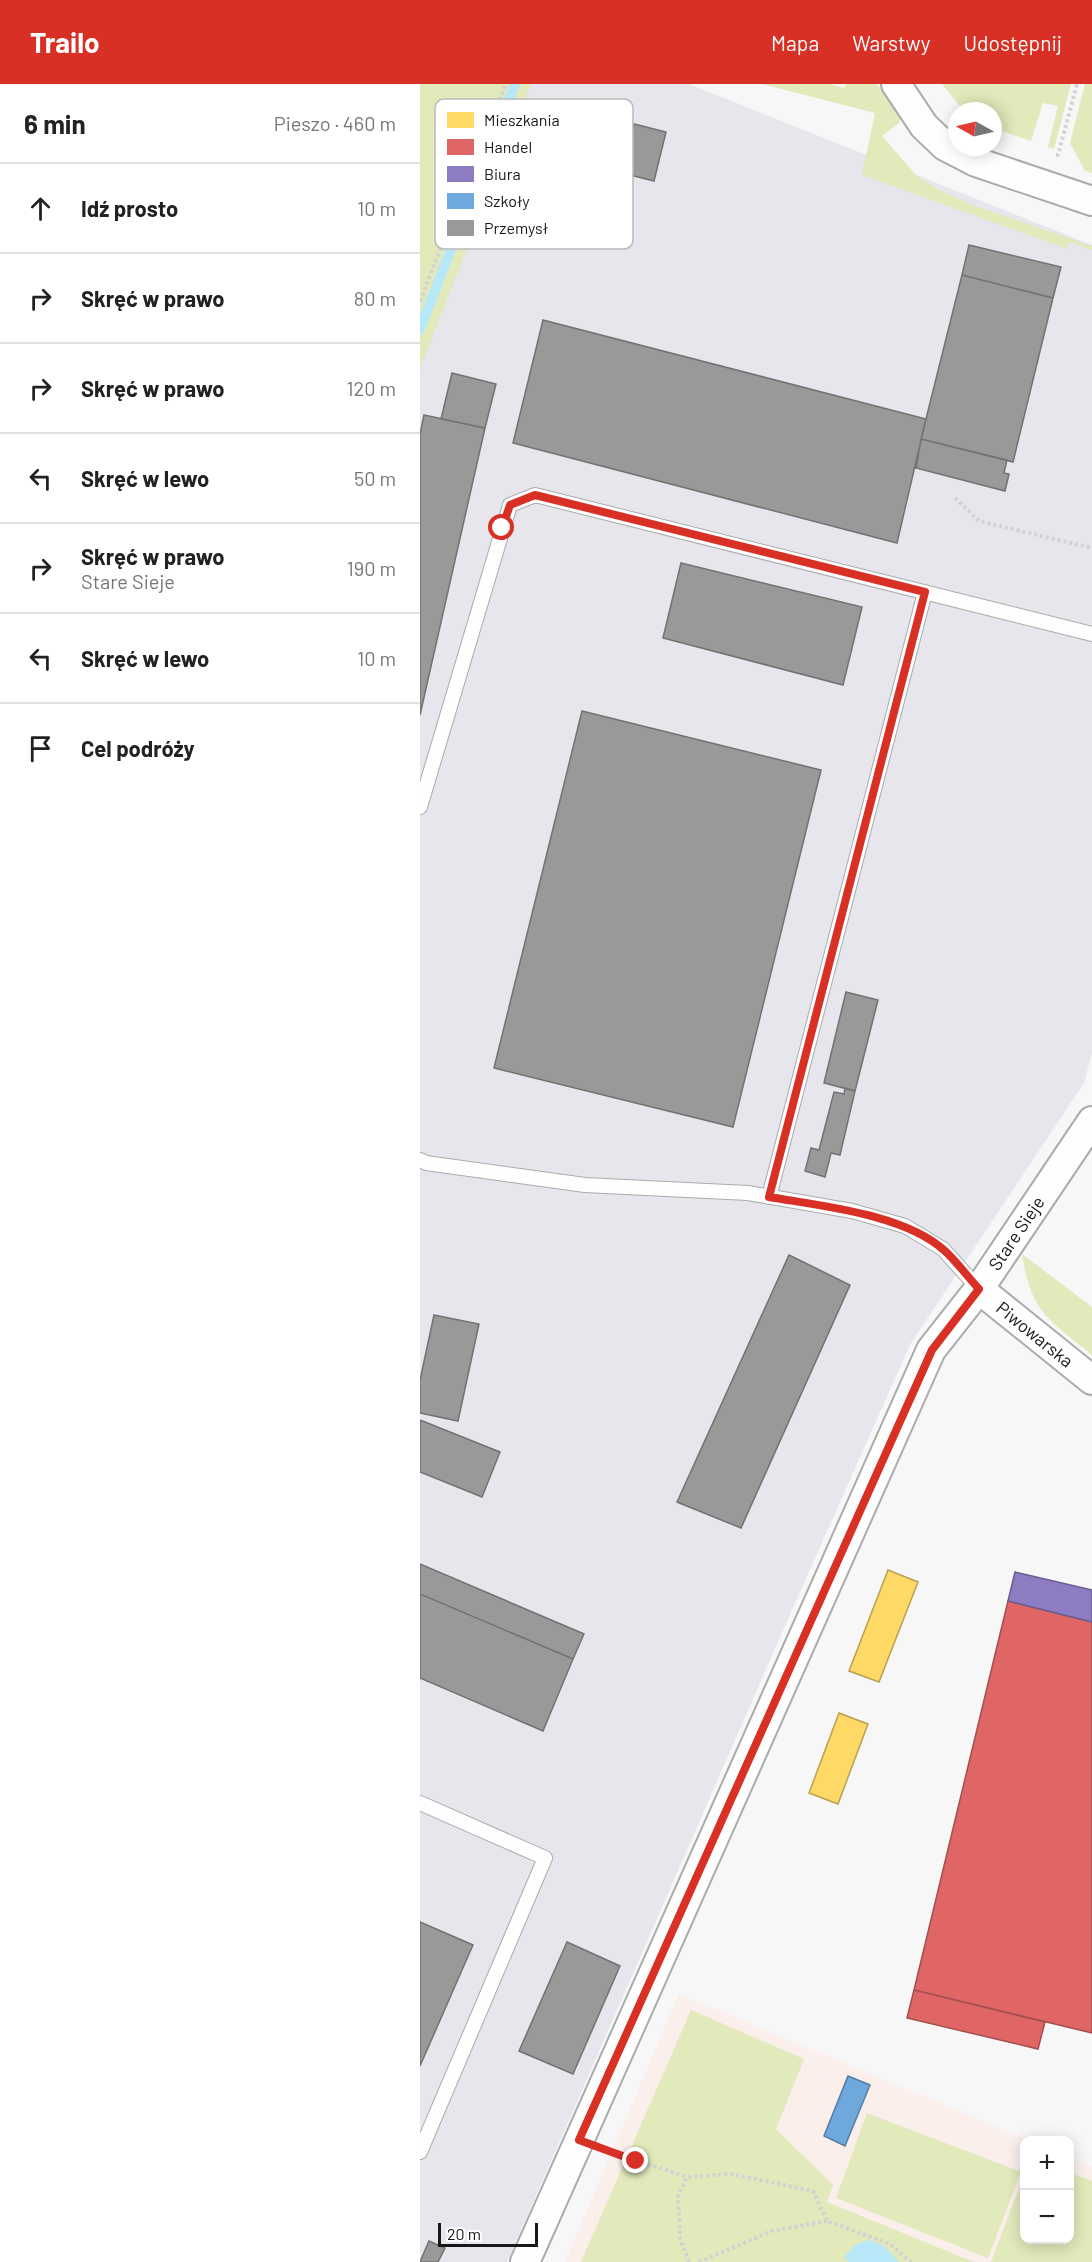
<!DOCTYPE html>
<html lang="pl">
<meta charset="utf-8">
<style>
:root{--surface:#fff;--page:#f6f6f6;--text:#222;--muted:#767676;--line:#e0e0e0;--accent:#d93025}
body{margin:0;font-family:Barlow,sans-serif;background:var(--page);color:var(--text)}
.controls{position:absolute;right:18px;bottom:18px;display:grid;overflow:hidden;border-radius:12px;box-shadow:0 3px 15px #0003}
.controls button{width:54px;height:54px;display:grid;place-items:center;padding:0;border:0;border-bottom:2px solid var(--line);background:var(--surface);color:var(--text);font:30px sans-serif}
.compass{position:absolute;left:528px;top:18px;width:54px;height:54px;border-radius:50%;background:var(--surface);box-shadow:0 3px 15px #0003;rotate:278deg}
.scale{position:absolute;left:18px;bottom:15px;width:100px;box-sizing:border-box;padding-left:6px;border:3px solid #171718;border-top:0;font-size:16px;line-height:21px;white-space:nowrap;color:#171718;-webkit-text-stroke:4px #fff;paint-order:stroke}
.stop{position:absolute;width:18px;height:18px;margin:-14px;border:4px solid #d93025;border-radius:50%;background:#fff}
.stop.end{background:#d93025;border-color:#fff;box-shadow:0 2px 6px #0008}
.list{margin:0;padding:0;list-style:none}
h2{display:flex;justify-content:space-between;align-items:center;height:78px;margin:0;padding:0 24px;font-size:26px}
h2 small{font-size:20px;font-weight:400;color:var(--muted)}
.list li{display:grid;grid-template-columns:39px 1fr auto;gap:18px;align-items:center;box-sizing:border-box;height:90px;padding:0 24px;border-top:2px solid var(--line)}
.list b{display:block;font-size:22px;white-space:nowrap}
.list p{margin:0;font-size:20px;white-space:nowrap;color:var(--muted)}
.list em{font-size:20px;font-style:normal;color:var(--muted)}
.icon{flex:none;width:33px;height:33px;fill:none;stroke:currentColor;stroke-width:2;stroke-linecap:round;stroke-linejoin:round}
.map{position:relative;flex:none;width:672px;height:2178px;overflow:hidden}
header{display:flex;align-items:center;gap:36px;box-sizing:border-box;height:84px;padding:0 30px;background:var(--accent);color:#fff}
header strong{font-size:28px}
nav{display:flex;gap:33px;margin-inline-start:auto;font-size:21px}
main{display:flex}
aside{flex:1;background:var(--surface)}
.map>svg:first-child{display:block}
.built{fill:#e7e6ec}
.education{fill:#faefeb}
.green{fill:#e2e9bb}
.water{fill:#b7e8f8}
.homes{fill:#ffd966;stroke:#b99f4f;stroke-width:1.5}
.shops{fill:#e06666;stroke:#a44e4f;stroke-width:1.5}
.offices{fill:#8e7cc3;stroke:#6a5e90;stroke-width:1.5}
.schools{fill:#6fa8dc;stroke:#557ca1;stroke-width:1.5}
.industry{fill:#999;stroke:#727272;stroke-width:1.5}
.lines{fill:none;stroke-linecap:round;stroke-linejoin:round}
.stream{stroke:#b7e8f8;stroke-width:10}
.service-casing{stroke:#ababac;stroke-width:16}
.minor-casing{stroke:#ababac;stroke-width:32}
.path{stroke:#d2d2d3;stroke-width:4;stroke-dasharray:3 3;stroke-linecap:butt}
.service{stroke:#fefefe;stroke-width:14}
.minor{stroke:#fefefe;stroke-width:28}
.route{stroke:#d93025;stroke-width:8}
.labels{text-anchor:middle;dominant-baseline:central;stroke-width:6;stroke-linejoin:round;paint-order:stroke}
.street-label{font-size:18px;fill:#171718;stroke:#fff}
.key{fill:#fff;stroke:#b9b9ba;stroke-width:1.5}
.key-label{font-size:16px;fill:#171718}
</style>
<header>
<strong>Trailo</strong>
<nav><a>Mapa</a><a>Warstwy</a><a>Udostępnij</a></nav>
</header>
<main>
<aside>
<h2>6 min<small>Pieszo · 460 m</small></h2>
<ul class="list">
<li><svg class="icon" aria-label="ahead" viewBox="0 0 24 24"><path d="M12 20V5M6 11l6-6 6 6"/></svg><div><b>Idź prosto</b></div><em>10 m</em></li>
<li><svg class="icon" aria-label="right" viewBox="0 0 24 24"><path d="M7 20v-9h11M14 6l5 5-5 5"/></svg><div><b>Skręć w prawo</b></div><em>80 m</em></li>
<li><svg class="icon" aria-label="right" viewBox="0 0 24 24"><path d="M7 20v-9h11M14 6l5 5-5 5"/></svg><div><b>Skręć w prawo</b></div><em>120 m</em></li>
<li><svg class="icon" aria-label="left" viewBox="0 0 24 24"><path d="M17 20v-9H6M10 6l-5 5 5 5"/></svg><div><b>Skręć w lewo</b></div><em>50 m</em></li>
<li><svg class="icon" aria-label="right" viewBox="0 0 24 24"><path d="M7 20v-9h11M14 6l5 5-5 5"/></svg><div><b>Skręć w prawo</b><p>Stare Sieje</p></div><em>190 m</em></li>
<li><svg class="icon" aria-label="left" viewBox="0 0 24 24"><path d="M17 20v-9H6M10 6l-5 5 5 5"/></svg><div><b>Skręć w lewo</b></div><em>10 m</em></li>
<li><svg class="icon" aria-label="arrive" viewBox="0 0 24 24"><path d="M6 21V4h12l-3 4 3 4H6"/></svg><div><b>Cel podróży</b></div></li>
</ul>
</aside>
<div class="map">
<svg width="672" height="2178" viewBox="0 0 672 2178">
<rect width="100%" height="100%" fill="#f7f7f8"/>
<path class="built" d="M111,0H269L672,161V969L664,999L491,1259L371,1528L87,2178H0V283Z"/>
<path class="education" d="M259,1910L608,2056H604V2156H650V2074L672,2083V2178H145Z"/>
<path class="green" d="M0,0H111L0,285Z
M342,0H409L424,4L426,0H457L481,33L479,39L462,52L497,92L521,107L553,121L672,162V166L649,158L647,165L442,91L455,29Z
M522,0H651L634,65L628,63L638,22L623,19L611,57L573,44V27H544Z
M665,0H672V89L665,87L650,59Z
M602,1170L672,1223V1271C628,1235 611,1229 602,1170Z
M271,1926L384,1975L356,2045L413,2101L407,2118L554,2178H161Z
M447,2029L601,2088L568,2174L416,2114Z
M650,2089L672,2097V2178H571L604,2091V2156H650Z"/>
<path class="water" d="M449,2156L464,2162L479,2178H429L424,2173L435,2161Z"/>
<path class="homes" d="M468,1486L498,1498L459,1598L429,1587Z
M419,1629L448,1640L418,1720L389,1709Z"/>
<path class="shops" d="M588,1517L672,1538V1949L494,1906Z
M494,1906L625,1938L618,1965L487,1934Z"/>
<path class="offices" d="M595,1488L672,1506V1538L588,1517Z"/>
<path class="schools" d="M428,1992L450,2001L425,2062L404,2052Z"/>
<path class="industry" d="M125,18L193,35L190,48L211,54L214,40L246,48L234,97L202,89L206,72L185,67L174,113L106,96Z
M549,161L641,183L633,214L542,191Z
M542,191L633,214L593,378L501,355Z
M123,236L506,335L477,459L93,359Z
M32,289L76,300L65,344L21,335Z
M4,331L65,344L0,631V350Z
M501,355L587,376L584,389L589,390L585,407L496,384Z
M261,479L442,523L423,601L243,554Z
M162,627L401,686L313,1043L74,984Z
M426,908L458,916L435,1007L404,999Z
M425,1004L435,1007L420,1071L411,1069L405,1093L385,1087L391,1064L399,1066L414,1008L424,1010Z
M369,1171L430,1201L321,1444L257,1418Z
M14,1231L59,1240L38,1337L0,1329V1296Z
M0,1336L80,1368L62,1413L0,1388Z
M0,1480L164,1550L153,1575L0,1510Z
M0,1510L153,1575L123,1647L0,1594Z
M0,1838L53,1861L0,1982Z
M147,1858L200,1882L153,1990L99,1967Z
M9,2157L25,2164L18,2178H0Z"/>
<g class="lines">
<path class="stream" d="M0,245L95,0"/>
<defs>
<path id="service" d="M0,723L90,421L115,411L672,550
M0,1076L6,1079L165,1101L328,1109L432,1127L485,1142L523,1165L559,1205
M349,1113L505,508
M0,1719L125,1774L0,2068"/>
<path id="minor" d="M476,0L504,42L525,62L556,78L672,117
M559,1205L672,1296
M105,2178L511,1266L559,1205L672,1037"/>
</defs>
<use href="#service" class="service-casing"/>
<use href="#minor" class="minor-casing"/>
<path class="path" d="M636,71H638L657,0
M0,217L86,0
M535,414L559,437L672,464
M188,2067L267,2093
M269,2178L260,2154L258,2112L267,2093L311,2090L393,2107L407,2137L470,2160L491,2178
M279,2178L352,2147L407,2137"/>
<use href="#service" class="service"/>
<use href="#minor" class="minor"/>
</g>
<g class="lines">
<path class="route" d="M82,444L90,421L115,411L505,508L349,1113C401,1122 485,1130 525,1167C537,1178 547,1192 559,1205L512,1266L159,2056L216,2077"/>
</g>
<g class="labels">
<g class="street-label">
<text transform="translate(596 1149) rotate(-56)">Stare Sieje</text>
<text transform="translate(615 1250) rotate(39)">Piwowarska</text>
</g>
</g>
<rect x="15" y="15" width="198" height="150" rx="9" class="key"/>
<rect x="27" y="28" width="27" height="16" fill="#ffd966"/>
<rect x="27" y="55" width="27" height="16" fill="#e06666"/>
<rect x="27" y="82" width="27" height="16" fill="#8e7cc3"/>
<rect x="27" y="109" width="27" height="16" fill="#6fa8dc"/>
<rect x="27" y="136" width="27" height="16" fill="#999"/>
<g class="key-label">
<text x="64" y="42">Mieszkania</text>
<text x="64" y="69">Handel</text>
<text x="64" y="96">Biura</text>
<text x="64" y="123">Szkoły</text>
<text x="64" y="150">Przemysł</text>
</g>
</svg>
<div class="controls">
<button>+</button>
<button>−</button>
</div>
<svg class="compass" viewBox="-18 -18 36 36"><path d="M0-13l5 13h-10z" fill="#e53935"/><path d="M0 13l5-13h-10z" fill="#767676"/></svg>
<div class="scale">20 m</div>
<div class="stop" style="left:82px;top:444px"></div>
<div class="stop end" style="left:216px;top:2077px"></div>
</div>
</main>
